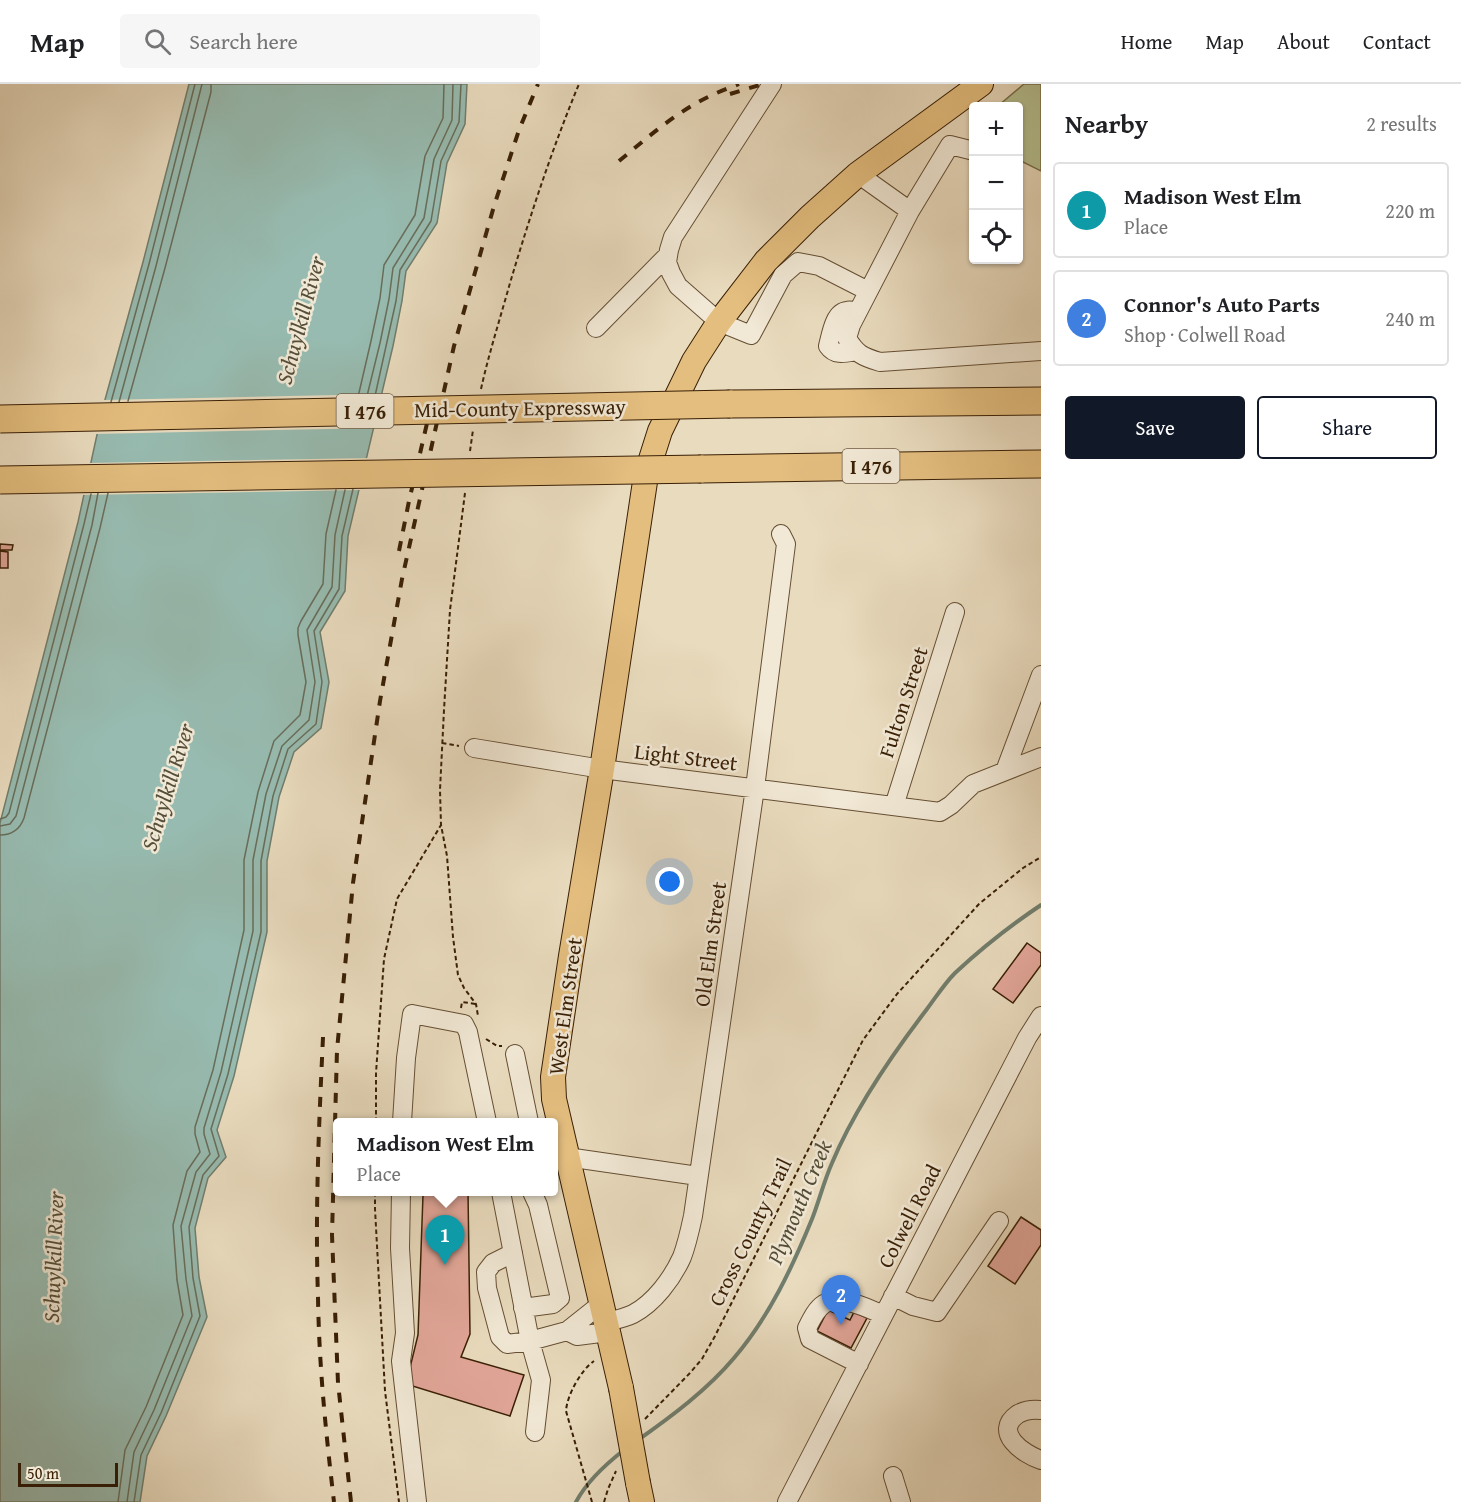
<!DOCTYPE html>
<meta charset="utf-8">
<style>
:root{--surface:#fff;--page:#f6f6f6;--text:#202124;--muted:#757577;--line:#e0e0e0;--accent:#111827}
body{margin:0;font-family:"Gentium Book Plus",serif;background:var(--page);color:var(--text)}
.controls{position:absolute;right:18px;top:18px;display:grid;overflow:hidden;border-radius:6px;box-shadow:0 2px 4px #0004}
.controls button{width:54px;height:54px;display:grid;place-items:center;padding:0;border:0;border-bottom:2px solid var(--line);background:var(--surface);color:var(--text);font:30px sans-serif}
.scale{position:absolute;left:18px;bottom:15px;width:100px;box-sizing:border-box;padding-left:6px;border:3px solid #391f05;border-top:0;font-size:16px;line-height:21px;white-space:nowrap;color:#391f05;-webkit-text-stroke:4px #f1e8d5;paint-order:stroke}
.you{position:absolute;left:670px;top:798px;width:21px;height:21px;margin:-15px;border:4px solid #fff;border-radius:50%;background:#1a73e8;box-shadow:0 0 0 9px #1a73e833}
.badge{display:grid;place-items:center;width:39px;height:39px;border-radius:50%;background:var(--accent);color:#fff;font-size:20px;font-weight:700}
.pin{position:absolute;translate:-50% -50px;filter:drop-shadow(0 2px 3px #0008)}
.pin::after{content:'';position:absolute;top:32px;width:21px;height:18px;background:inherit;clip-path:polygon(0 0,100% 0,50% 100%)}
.popup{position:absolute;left:333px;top:1034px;width:225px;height:78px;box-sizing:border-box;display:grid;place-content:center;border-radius:6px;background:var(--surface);filter:drop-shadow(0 2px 4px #0005);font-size:20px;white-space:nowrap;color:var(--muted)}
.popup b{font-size:22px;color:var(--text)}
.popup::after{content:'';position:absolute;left:50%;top:100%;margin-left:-12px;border:12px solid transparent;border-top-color:var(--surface)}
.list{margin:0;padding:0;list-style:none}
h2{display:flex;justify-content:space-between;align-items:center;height:78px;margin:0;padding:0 24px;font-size:26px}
h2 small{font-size:20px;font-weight:400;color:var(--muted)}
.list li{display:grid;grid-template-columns:39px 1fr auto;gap:18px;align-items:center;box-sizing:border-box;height:96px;margin:0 12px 12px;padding:0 12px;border:2px solid var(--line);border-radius:6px}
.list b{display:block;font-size:22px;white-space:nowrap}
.list p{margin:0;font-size:20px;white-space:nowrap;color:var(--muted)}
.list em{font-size:20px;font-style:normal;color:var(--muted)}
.actions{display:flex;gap:12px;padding:18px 24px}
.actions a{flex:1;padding:14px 0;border:2px solid var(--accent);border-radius:6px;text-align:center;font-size:21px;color:var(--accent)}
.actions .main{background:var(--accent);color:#fff}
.icon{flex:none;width:33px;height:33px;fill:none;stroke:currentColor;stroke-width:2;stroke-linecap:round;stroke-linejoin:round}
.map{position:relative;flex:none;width:1041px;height:1418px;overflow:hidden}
header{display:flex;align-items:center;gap:36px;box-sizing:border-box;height:84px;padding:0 30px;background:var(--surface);border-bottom:2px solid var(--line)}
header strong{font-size:28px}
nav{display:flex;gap:33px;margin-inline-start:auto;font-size:21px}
.search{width:420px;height:54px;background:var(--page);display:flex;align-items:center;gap:15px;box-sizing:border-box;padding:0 21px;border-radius:6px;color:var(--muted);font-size:22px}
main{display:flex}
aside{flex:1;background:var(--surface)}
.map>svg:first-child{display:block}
.green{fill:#b6c092;stroke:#78704c;stroke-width:1.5}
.water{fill:#97bbb0;stroke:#717d6c;stroke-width:1.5}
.pier{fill:#e9dbbe}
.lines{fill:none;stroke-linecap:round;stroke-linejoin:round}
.shore{stroke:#686d5a;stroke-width:1.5}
.stream{stroke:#717d6c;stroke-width:4}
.building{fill:#e2a699;stroke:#391f05;stroke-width:1.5}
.minor-casing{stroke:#654e33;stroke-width:20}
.major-casing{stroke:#391f05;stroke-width:26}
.highway-casing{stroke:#391f05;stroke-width:29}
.path{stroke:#391f05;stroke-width:2;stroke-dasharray:4.5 3;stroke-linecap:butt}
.minor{stroke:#f1e8d5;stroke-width:18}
.major{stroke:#e4be7f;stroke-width:24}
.highway{stroke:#e4be7f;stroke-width:27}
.rail{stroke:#391f05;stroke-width:4;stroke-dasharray:10 10;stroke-linecap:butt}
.major-bridge-casing{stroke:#391f05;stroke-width:26;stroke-linecap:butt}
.highway-bridge-casing{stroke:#391f05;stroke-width:29;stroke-linecap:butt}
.major-bridge{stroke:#e4be7f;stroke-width:24}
.highway-bridge{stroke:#e4be7f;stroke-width:27}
.labels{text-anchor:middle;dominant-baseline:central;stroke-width:5;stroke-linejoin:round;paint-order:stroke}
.shield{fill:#f1e8d5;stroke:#705b43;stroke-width:1.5}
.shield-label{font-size:20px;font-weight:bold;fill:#391f05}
.street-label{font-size:21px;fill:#391f05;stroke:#f1e8d5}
.water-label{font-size:22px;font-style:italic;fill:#554e38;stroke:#f1e8d5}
</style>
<header>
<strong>Map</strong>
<div class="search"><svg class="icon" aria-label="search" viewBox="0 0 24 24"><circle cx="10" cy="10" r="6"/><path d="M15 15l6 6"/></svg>Search here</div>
<nav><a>Home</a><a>Map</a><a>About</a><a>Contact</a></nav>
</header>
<main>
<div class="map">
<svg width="1041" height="1418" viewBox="0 0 1041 1418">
<rect width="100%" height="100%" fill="#e9dbbe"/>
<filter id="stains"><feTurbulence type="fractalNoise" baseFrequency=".00333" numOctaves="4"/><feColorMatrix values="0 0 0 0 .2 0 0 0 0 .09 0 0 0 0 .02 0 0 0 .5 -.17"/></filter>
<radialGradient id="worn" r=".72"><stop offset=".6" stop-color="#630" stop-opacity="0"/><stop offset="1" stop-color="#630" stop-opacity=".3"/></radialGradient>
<path class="green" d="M1024,0H1041V87L1019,76L1018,22H998Z"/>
<path class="water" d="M189,0H467L465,40L447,79L437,139L406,187L402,217L393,262L348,452L345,507L320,548L329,598L321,644L294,668L279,713L267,777V848L234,992L217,1046L226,1073L208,1094L195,1144L199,1193L207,1233L166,1332L147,1372L140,1418H0V739L78,438L103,323L143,178Z"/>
<path class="pier" d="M385,310L377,344L94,350L102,316Z
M370,374L362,406L81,411L88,379Z"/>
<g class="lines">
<path class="shore" d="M367,312L380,259L389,215L393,184L424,134L434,75L452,36L453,0
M375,312L396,217L400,186L431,137L441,77L459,38L461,0
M358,313L371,257L380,214L384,181L415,131L425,72L443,34L444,0
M128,317L165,184L211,8V0
M111,318L149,180L195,0
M119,318L156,182L202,0
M0,735L6,733L9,729L84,440L91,410
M0,742L10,740L16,732L92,441L98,409
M0,751C12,751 20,745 24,734L100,444L108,409
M118,1418L125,1366L146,1323L183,1231L177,1196L173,1141L187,1087L200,1068L195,1050V1043L213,986L244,846V776L258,708L274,657L300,631L306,598L298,551V544L301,537L323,500L326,450L336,406
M127,1418L134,1368L154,1326L192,1232L186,1195L181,1142L196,1088L210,1070L204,1050V1044L221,988L253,847V776L266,710L282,662L309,636L315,598L307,546L332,503L335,451L345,406
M134,1418L141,1371L161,1329L200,1232L193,1194L189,1143L203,1091L219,1072L211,1045L228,990L261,848V777L273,712L288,665L316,640L322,598L314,547L339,505L342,452L353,405"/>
<path class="stream" d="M638,1356C672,1332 707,1306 734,1274C769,1233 792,1184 812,1135C819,1117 824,1097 832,1079C855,1024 891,972 927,925C936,913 945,899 955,889C982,864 1011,841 1041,821
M576,1418C587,1397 606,1380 624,1366"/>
</g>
<path class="building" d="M0,460L13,461L12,466H0Z
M0,467L8,468V484H0Z
M1027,859L1041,869V881L1013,919L993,905Z
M468,1108L470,1250L461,1273L524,1291L510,1332L406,1300L418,1251L423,1111Z
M1021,1133L1041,1146V1161L1015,1200L988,1182Z
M828,1226L850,1236L854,1228L867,1234L851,1264L817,1247Z"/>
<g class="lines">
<defs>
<path id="minor" d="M772,0L673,153L669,166L667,178L671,189L678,202L719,238L751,251L783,191L798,178L819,182L868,207
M858,90L910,127L950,61L974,67
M910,127L851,241L847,254C856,270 863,273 880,278L1041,267
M596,244L668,171
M856,267C845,269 835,272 828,262C831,251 834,228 847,227C850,226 854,227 857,228
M474,664L602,685L940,728L951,721L973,700L1041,673
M1005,687L1041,591
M894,722L955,528
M515,970L529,1038
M402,1038L406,974L412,930L464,940L468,948L487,1038
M553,1071L698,1092
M401,1108L400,1164L405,1249L401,1277L417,1418
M501,1108L530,1257L541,1296L535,1348
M513,1169L493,1179L486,1188L487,1204L500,1253L507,1260L530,1257L567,1247L601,1220
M893,1212L913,1222L937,1228L999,1137
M523,1224L553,1220L560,1214L538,1121L532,1108
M606,1238C615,1236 625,1234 633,1230C654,1219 672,1195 682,1173C687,1160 690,1146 693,1132L755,704L786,460L781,450
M567,1247L577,1252L608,1248
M859,1280L810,1255L807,1244C811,1236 816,1225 824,1220C839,1210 868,1224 883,1231
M1041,1326C1033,1325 1025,1326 1018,1330C992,1348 1023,1370 1041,1376
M893,1392L901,1418
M787,1418L1027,954L1041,932"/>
<path id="major" d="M621,1304L554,1015L553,993L571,872L602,685L646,391L660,347L694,277L719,238L766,177L810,133L858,90L981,0
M638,1399L642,1418"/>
<path id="highway" d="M730,320L1041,317
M701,385L1041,380"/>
</defs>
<use href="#minor" class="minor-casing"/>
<use href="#major" class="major-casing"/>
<use href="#highway" class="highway-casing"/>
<path class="path" d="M481,305C489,269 500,235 510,199C530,132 552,65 579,0
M470,367L473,346
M465,409L450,526L444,626L440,706L441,741L447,772L453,853L458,891L464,904L476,920L478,932
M442,659L459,662
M461,924L462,918L476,920
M486,955L497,962H502
M376,1038V989L384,875L397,815L441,741
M375,1108V1125L385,1307L399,1418
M645,1335L689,1290L702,1275L715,1252L863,956L897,910L979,820L1023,784L1041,773
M592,1418L566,1327C567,1311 581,1286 594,1277
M604,1418L608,1405L616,1387"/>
<use href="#minor" class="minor"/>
<use href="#major" class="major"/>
<use href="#highway" class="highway"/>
<path class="rail" d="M730,10L763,0
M619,77C647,54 675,29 708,13C718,8 729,4 739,0
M399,467L409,417L428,335
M323,953C319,1040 315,1126 318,1213C319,1282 326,1350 334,1418
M351,1418L338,1299L332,1151L337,966L353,799L380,617L402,495L454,262L494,122L519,46L538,0"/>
<defs>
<path id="major-bridge" d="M621,1304L638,1399"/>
<path id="highway-bridge" d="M0,335L730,320
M0,396L701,385"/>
</defs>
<use href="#major-bridge" class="major-bridge-casing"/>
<use href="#highway-bridge" class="highway-bridge-casing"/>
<use href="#major-bridge" class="major-bridge"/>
<use href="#highway-bridge" class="highway-bridge"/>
</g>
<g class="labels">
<g class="shield">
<rect x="336.5" y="310" width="57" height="34" rx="4.5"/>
<rect x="842.5" y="365" width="57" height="34" rx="4.5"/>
</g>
<g class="shield-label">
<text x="365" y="327">I 476</text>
<text x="871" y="382">I 476</text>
</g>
<g class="street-label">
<text transform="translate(520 324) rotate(-1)">Mid-County Expressway</text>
<text transform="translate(903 618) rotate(-72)">Fulton Street</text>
<text transform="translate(686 673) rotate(7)">Light Street</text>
<text transform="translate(710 860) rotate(-82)">Old Elm Street</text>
<text transform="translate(565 922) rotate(-82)">West Elm Street</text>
<text transform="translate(909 1132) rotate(-63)">Colwell Road</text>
<text transform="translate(750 1148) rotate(-64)">Cross County Trail</text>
</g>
<g class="water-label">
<text transform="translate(300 236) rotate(-75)">Schuylkill River</text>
<text transform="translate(167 703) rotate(-73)">Schuylkill River</text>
<text transform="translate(799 1118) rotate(-67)">Plymouth Creek</text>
<text transform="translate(53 1173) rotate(-88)">Schuylkill River</text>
</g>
</g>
<rect width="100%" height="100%" filter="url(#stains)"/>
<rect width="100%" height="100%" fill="url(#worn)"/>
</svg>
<div class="controls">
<button>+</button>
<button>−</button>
<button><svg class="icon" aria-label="locate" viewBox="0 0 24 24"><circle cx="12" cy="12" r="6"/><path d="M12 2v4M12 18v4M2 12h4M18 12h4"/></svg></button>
</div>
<div class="scale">50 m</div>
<div class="you"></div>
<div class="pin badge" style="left:445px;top:1181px;background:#0f9aa8">1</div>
<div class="popup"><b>Madison West Elm</b>Place</div>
<div class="pin badge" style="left:841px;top:1241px;background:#3f7fe0">2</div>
</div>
<aside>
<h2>Nearby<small>2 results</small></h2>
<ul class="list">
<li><span class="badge" style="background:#0f9aa8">1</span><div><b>Madison West Elm</b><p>Place</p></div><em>220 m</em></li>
<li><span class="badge" style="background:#3f7fe0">2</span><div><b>Connor's Auto Parts</b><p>Shop · Colwell Road</p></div><em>240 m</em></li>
</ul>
<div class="actions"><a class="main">Save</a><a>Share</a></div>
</aside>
</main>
